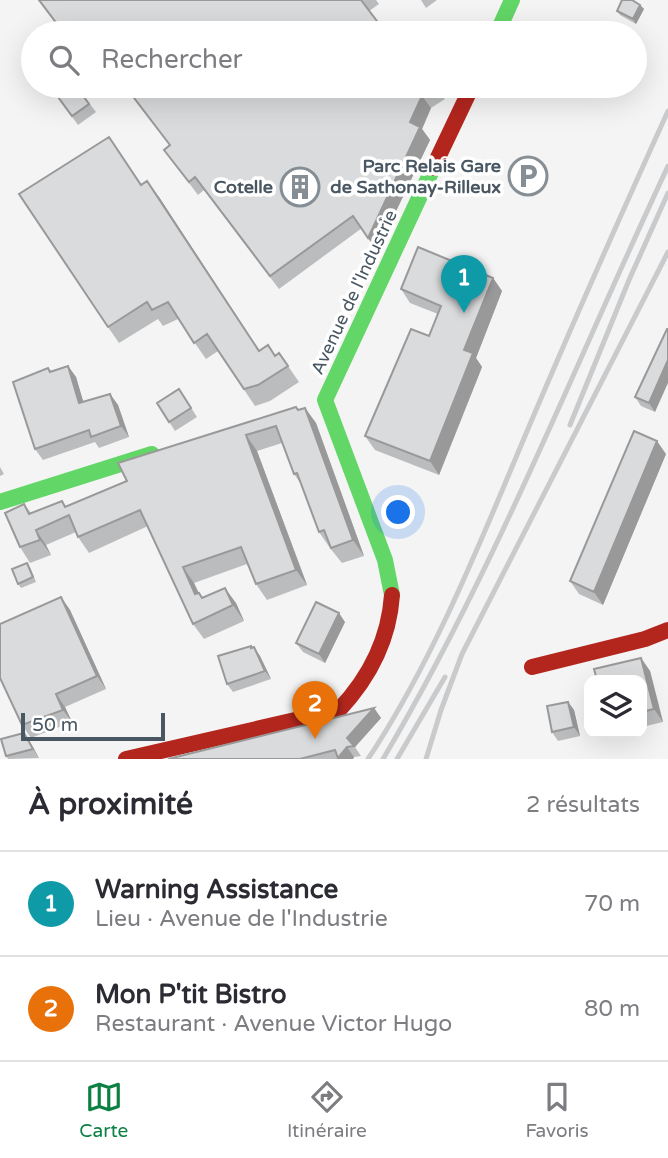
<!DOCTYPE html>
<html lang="fr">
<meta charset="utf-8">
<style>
:root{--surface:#fff;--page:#f7f7f7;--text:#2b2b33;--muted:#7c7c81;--line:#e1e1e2;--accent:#0b8043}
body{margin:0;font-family:"Varela Round",sans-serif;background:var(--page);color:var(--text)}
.controls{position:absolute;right:21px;bottom:21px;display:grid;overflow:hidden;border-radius:14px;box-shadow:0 7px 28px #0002}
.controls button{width:63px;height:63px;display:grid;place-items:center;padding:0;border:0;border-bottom:2px solid var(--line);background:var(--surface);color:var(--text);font:35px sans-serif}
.scale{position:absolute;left:21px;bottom:18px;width:144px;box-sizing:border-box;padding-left:7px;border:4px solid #495762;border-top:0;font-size:19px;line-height:24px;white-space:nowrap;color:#495762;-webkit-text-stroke:5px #fff;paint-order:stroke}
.you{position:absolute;left:399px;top:513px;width:24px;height:24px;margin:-18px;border:5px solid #fff;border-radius:50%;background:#1a73e8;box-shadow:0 0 0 10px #1a73e833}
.badge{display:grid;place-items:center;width:46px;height:46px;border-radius:50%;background:var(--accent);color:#fff;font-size:23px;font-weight:700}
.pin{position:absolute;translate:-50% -58px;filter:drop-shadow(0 2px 4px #0008)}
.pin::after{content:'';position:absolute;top:37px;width:24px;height:21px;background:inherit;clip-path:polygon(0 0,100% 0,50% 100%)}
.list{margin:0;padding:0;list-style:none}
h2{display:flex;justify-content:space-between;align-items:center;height:91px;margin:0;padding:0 28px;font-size:30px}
h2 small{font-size:23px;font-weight:400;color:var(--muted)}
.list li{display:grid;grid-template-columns:46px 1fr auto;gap:21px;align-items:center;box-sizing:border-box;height:105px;padding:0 28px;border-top:2px solid var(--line)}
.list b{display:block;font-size:26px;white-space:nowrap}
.list p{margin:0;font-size:23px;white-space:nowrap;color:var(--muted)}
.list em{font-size:23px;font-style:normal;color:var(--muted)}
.icon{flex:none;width:38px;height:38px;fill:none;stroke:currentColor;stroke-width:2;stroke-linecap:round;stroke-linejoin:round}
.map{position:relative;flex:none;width:668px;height:759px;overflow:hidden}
.search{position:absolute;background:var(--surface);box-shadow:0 7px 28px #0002;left:21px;right:21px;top:21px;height:77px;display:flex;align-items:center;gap:18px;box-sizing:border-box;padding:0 24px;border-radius:38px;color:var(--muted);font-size:26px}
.sheet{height:301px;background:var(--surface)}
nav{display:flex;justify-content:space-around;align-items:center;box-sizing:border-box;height:98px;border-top:2px solid var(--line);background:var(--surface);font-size:19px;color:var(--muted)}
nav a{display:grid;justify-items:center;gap:4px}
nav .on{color:var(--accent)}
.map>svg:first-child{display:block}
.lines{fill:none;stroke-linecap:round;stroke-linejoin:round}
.fast{stroke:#63d668;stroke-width:16}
.jam{stroke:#b3261e;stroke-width:16}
.rail{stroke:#c8cacc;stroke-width:5}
.wall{fill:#bbbcbd}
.shaded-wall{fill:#99999a}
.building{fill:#dadbdc;stroke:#99999a;stroke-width:2}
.labels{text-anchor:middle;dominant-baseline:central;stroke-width:7;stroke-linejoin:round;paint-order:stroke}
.poi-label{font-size:18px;font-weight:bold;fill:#495762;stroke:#fff;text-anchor:end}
.street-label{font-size:18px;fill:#495762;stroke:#fff}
</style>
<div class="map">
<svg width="668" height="759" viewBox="0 0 668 759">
<rect width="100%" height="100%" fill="#f4f4f4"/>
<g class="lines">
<path class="fast" d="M497,33L512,0
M0,502L152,454
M392,595L385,560L325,400L433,168"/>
<path class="jam" d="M433,168L472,86
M532,667L645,639L668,630
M126,759L339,710C369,678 389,639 392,595"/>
<path class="rail" d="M570,425L629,280L668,193
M368,759C433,661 480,543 525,436C571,327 619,219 668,111
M383,759C495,570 575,364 668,166
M397,759L445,677
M426,759L441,710L462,654L668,252"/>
</g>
<path class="wall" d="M38,0H376L379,4L369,11L386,33H63Z
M421,0H437L426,8Z
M640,5L644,9L636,24L620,15L617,11Z
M50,86H76L96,112L78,125Z
M124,86H435L445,99L431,108L422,129L430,140L377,251L362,228L279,289L204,190L198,195L164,150L169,145Z
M141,185L159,197L259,351L275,355L279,353L299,382L270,401L255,406L218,351L206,359L178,319L163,326L158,319L119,343L108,327Z
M493,278L502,291L476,358L482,367L439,475L375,450L365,436L429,336L438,314L410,303L401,289Z
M667,329L655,412L641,406L635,397Z
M68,366L76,377L83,402L110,394L118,405L129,437L99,448L95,442L43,460L35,449L48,368L51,371Z
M179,389L197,417L175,431L157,403Z
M305,408L316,423L364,556L342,563L330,548L319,532L301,484L294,474L282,443L257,451L307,585L267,600L256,584L247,564L194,583L199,593L202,598L236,603L244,621L204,639L193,624L148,526L89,553L78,537L76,532L46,545L51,555L30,563L20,547L24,504L31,513L62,501L66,507Z
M666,454L603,605L579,594L570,581Z
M0,467L4,474L0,476Z
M30,567L36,582L21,588L18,584Z
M61,597L70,610L106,689L65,707L72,722L31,738L22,725Z
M345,622L325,663L303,652L296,643Z
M251,646L260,656L271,679L233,692L227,684Z
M641,658L650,671L663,722L642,727Z
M568,702L574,710L580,736L558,741L552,732Z
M374,708L381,718L355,747L361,756L354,757L353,759H168Z
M30,742L39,758L8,759L6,756Z"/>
<path class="shaded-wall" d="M640,5L644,9L636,24L633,19Z
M422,96L431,108L422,129L430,140L377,251L368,238L410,122Z
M147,181L159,197L270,367L259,351Z
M493,278L502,291L476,358L482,367L439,475L430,461L464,350Z
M668,360V383L655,412L649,403Z
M68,366L76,377L87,414L79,403Z
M110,394L118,405L129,437L121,426Z
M305,408L316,423L364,556L353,540Z
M246,435L257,451L307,585L296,570Z
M657,441L666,454L603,605L594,592Z
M36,530L46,545L51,555L40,540Z
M183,567L194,583L206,609L195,594Z
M225,588L236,603L244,621L233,605Z
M61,597L70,610L106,689L97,676Z
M339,613L345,622L325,663L319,654Z
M254,647L260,656L271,679L265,671Z
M641,658L650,671L663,722L654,709Z
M56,694L65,707L72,722L63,710Z
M568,702L574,710L580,736L574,727Z
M374,708L381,718L355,747L347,738Z
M24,733L30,742L39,758L33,749Z
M347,747L354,757L353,759H338V758Z"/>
<path class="building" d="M39,0H361L386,33H85L78,23L64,33Z
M622,0H632L640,5L633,19L617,11Z
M50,86H76L89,104L72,116Z
M125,86H436L422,96L410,122L420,127L368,238L353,216L270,276L195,177L189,182L164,150L170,145Z
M109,137L141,185L147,181L259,351L268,345L275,356L279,353L288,366L258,385L244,389L207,334L194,343L168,302L152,310L147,302L108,327L19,194Z
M418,247L493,278L464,350L473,353L430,461L365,436L411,329L429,336L441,306L401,289Z
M667,329H668V360L649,403L635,397Z
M68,366L79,403L110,394L121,426L91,437L89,430L35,449L13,382L48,368L50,372Z
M179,389L191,408L169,422L157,403Z
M296,407L298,410L305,408L353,540L331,548L324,530L319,532L297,473L294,474L276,426L246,435L296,570L256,584L241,547L183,567L195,594L199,593L202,598L225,588L233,605L193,624L140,510L78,537L69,515L36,530L40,540L20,547L5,513L24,504L29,514L62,501L65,507L127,481L118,463Z
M634,431L657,441L594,592L570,581Z
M27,563L33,577L18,584L12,569Z
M61,597L97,676L56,694L63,710L22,725L0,678V624Z
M316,602L339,613L319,654L296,643Z
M251,646V648L254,647L265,671L227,684L218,656Z
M641,658L654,709L642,712V680H597L594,669Z
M568,702L574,727L552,732L547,706Z
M374,708L347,738L354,746L347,747L338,758L335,750L300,759H168Z
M24,733L33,749L6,756L1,739Z"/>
<defs>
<symbol id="parking-ring" viewBox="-11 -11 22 22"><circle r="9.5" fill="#fff" stroke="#858e95" stroke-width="1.5"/><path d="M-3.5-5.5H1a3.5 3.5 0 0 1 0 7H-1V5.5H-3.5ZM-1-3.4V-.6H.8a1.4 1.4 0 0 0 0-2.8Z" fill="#858e95"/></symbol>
<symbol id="building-ring" viewBox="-11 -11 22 22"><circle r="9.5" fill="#fff" stroke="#858e95" stroke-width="1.5"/><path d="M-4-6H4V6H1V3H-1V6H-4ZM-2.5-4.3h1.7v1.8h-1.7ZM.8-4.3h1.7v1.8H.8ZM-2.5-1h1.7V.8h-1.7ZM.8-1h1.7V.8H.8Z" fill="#858e95"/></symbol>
</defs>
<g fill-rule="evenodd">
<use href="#parking-ring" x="506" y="154" width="44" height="44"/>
<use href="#building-ring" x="278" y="165" width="44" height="44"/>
</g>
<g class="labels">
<g class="poi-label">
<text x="501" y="166">Parc Relais Gare<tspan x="501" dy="21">de Sathonay-Rilleux</tspan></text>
<text x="273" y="187">Cotelle</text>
</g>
<g class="street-label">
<text transform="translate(354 292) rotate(-65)">Avenue de l'Industrie</text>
</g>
</g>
</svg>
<div class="controls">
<button><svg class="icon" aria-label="layers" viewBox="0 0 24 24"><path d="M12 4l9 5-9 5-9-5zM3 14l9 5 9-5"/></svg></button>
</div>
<div class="scale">50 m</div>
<div class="you"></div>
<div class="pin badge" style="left:464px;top:313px;background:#0f9aa8">1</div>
<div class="pin badge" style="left:315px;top:739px;background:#e8710a">2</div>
<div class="search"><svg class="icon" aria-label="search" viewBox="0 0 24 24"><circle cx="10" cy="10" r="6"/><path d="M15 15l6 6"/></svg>Rechercher</div>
</div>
<section class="sheet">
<h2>À proximité<small>2 résultats</small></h2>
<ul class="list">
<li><span class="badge" style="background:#0f9aa8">1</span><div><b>Warning Assistance</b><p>Lieu · Avenue de l'Industrie</p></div><em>70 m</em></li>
<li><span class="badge" style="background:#e8710a">2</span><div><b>Mon P'tit Bistro</b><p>Restaurant · Avenue Victor Hugo</p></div><em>80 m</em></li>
</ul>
</section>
<nav>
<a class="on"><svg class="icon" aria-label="map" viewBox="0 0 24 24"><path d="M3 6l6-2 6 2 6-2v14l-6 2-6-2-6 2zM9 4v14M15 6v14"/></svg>Carte</a>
<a><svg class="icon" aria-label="directions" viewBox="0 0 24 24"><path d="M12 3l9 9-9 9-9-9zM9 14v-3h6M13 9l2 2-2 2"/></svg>Itinéraire</a>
<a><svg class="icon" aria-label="saved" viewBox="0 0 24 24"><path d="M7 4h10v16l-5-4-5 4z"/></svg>Favoris</a>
</nav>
